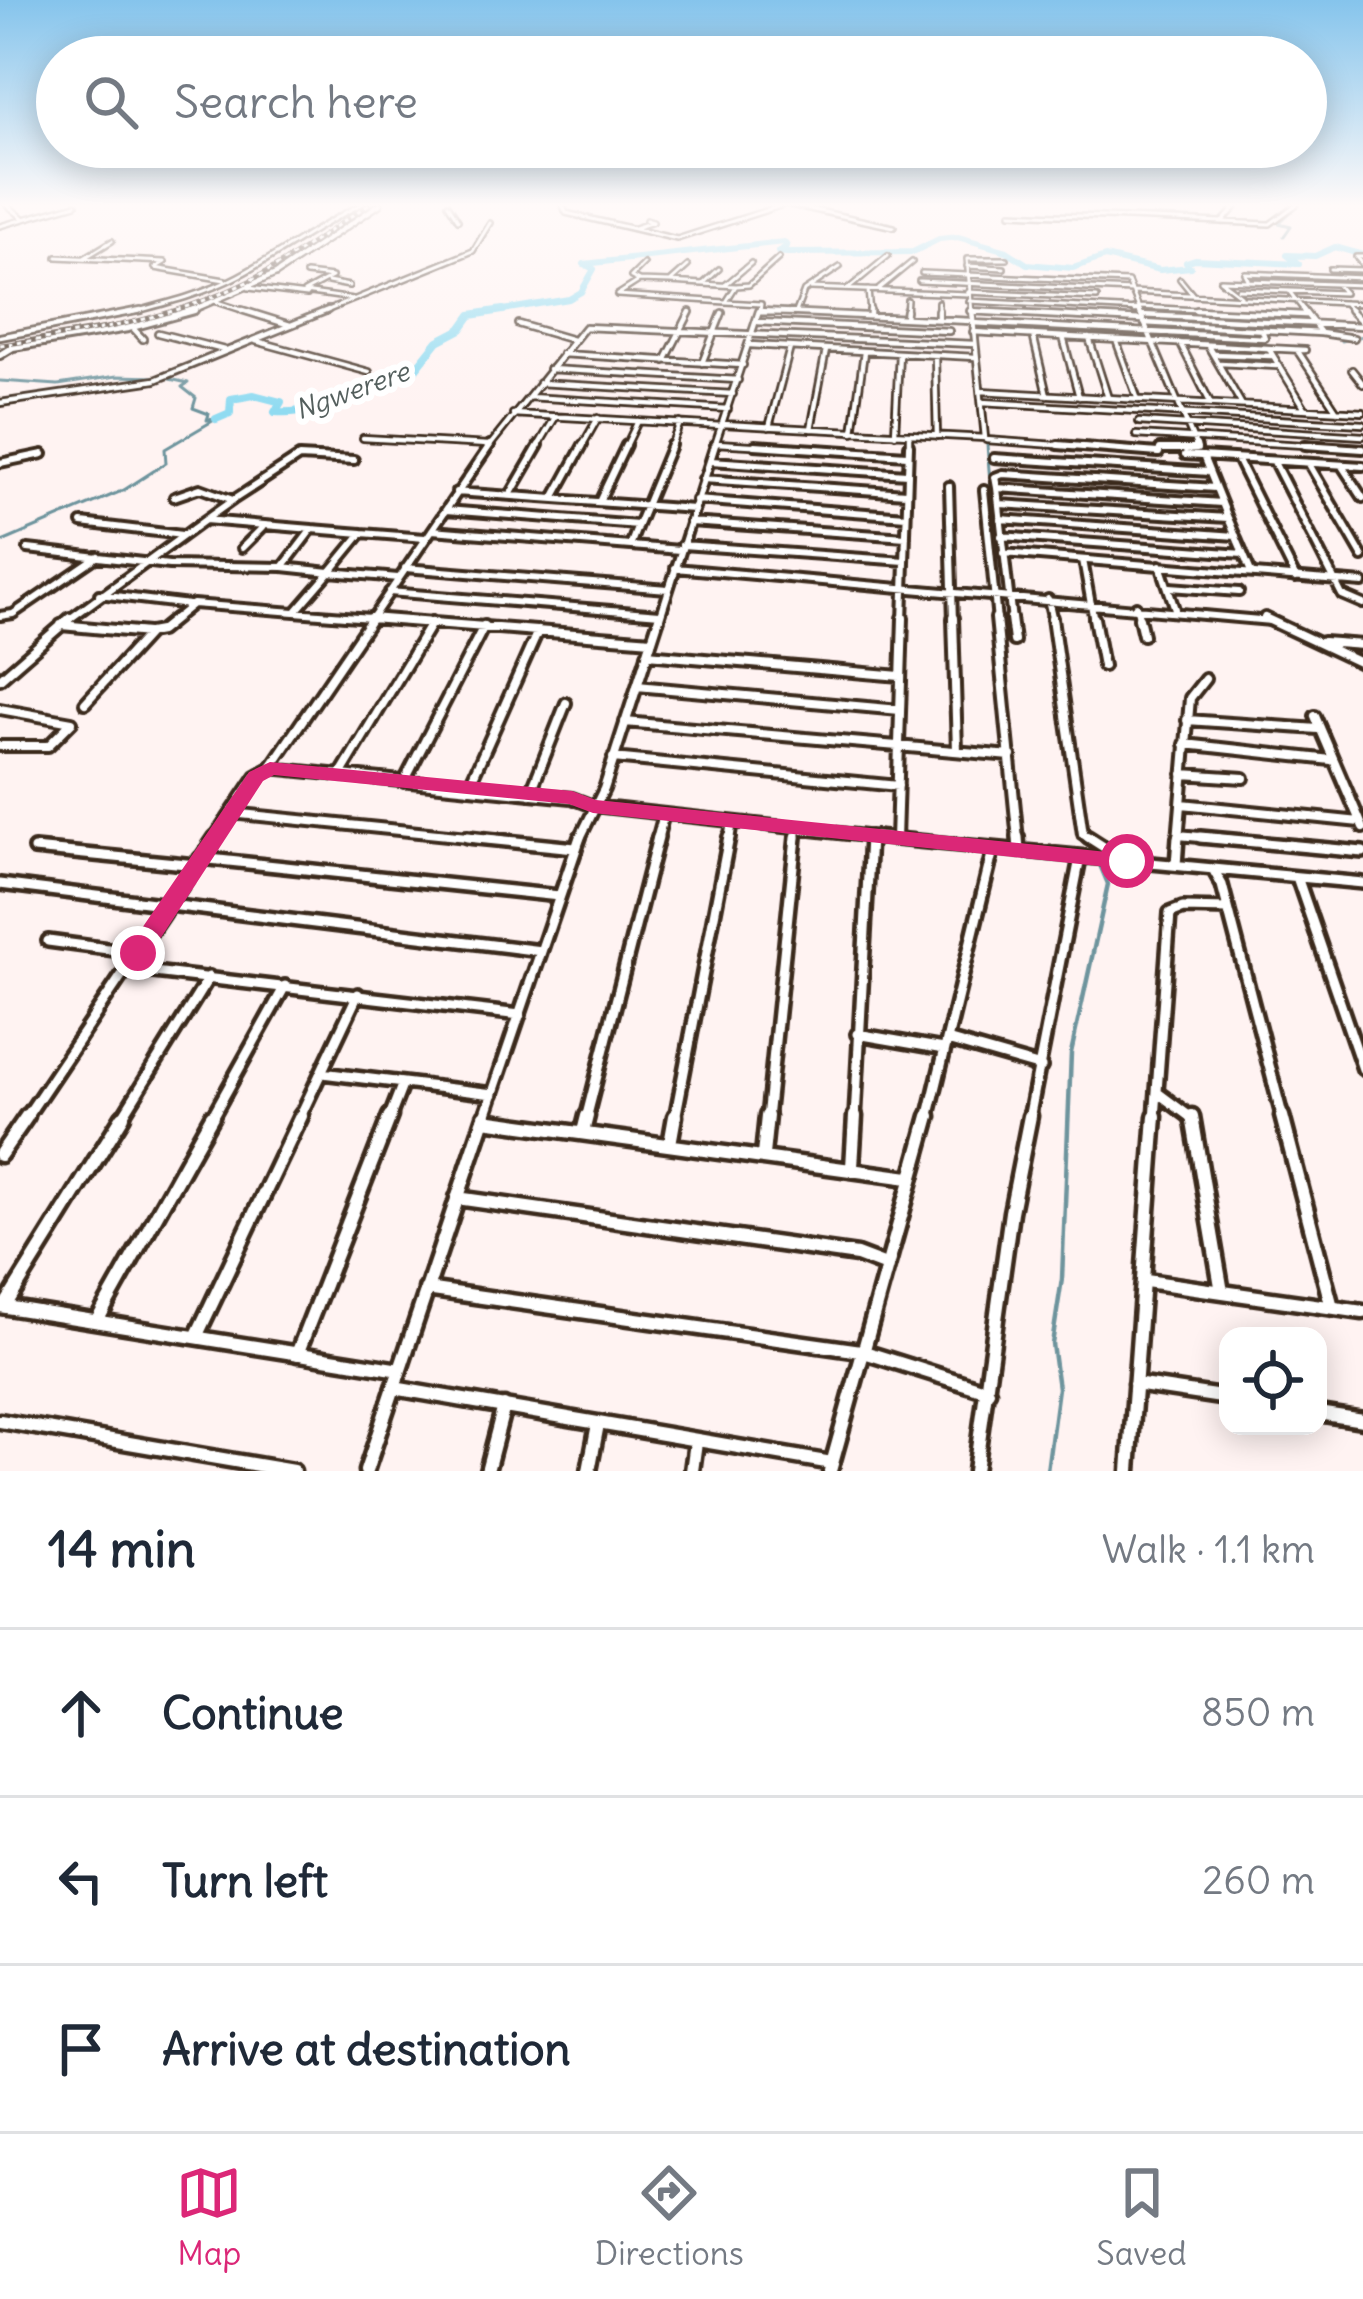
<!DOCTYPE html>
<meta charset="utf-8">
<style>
:root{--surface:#fff;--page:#f6f6f7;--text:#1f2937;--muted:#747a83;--line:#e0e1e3;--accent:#db2777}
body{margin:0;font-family:Delius,sans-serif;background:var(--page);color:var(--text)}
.controls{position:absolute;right:36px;bottom:36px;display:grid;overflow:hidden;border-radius:24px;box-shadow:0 6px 30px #0003}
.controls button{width:108px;height:108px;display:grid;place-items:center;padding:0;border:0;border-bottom:3px solid var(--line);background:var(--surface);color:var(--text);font:60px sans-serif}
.stop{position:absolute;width:36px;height:36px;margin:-27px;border:9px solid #db2777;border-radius:50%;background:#fff}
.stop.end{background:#db2777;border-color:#fff;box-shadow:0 3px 12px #0008}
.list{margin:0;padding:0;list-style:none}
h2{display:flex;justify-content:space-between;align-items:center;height:156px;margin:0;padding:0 48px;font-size:51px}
h2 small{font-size:39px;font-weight:400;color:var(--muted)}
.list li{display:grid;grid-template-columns:78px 1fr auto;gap:36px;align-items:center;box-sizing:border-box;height:168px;padding:0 48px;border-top:3px solid var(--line)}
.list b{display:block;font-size:45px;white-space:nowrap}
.list em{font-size:39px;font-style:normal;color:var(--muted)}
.icon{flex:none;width:66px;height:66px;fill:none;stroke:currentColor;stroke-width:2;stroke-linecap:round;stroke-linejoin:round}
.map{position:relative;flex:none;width:1363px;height:1471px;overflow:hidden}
.search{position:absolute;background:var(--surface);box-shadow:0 6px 30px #0003;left:36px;right:36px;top:36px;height:132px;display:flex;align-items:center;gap:30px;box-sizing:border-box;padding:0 42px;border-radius:66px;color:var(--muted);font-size:45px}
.sheet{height:660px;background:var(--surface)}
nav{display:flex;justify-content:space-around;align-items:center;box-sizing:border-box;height:168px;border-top:3px solid var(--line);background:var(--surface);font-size:33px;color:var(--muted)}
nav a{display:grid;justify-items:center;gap:6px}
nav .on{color:var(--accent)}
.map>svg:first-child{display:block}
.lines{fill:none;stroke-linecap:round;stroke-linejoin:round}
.stream-far1{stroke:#6e949d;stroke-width:3}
.stream{stroke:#6e949d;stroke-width:4.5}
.river-far1{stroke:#90dbf1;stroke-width:6}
.river{stroke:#90dbf1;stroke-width:8}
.minor-far5-casing{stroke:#3b2a1e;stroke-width:8}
.minor-far4-casing{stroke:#3b2a1e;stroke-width:10}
.minor-far3-casing{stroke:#3b2a1e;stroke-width:14}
.minor-far2-casing{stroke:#3b2a1e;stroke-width:16}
.minor-far1-casing{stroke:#3b2a1e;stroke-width:18}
.minor-casing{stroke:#3b2a1e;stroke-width:21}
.secondary-far1-casing{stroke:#3b2a1e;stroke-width:9}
.secondary-casing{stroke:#3b2a1e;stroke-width:12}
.minor-far5{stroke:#fff;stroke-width:3}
.minor-far4{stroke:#fff;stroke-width:4.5}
.minor-far3{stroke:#fff;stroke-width:6}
.minor-far2{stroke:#fff;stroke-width:8}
.minor-far1{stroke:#fff;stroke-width:9}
.minor{stroke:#fff;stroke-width:12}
.secondary-far1{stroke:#fff;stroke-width:4.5}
.secondary{stroke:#fff;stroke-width:6}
.rail-casing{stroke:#3b2a1e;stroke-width:4.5}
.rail{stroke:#fff;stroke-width:3;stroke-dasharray:4.5;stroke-linecap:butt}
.route{fill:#db2777}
.labels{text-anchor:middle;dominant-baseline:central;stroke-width:12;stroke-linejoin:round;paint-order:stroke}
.far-water-label{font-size:27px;font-style:italic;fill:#545f5d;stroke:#fff}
</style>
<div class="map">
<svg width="1363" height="1471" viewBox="0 0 1363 1471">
<rect width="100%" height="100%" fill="#fff3f2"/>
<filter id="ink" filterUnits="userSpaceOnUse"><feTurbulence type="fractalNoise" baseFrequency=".00833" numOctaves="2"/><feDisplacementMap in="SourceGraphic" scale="24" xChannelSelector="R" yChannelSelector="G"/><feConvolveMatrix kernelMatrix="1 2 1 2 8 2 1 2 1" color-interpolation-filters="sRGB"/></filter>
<g filter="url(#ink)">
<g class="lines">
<path class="stream-far1" d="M1284,236L1291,226L1279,223L1300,204
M1341,341L1363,336
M0,381L58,385L117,376L156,377
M987,445L999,593
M0,543L124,490L166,463L165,449L216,419L207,420L209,414L193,408L196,398L182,387L188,383L165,378
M999,598L1023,840"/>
<path class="stream" d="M1023,837L1024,845
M1047,1471L1058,1388L1052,1344L1062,1279L1071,1053L1108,884L1100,865"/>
<path class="river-far1" d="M485,313L569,299L581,292L594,269L584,264L784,242L787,246L778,252L787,253L913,252L939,239L958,237L1007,251L1027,264L1073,268L1105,257L1160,270L1191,267L1186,262L1195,259L1299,264L1287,255L1315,256L1335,247L1363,255"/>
<path class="river" d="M216,419L230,413L231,399L254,395L281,402L275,412C330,416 362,380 414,371L438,341L461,329L471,315L503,310"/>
<defs>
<path id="minor-far5" d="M6,204L23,218
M448,204L458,220
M562,204L566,213L677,239L786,204
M786,204L894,227
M1011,213L1270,224L1297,204
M1222,222L1236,207
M0,226L76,204
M634,228L653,222L646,220
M57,257L165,262L155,268L225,280
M1363,257H1356L1363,265
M84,258L112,241
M644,264L631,277L639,281L617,295L726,302
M688,266L670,282L736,286L726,302L761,304L760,311
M967,266L1004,268
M1330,269L1363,270
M922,273L1128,282L1141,313
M306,274L332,277L304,292L353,299
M1180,279L1193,295
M1248,279L1245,273L1363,278
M639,281L670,282
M919,281L1132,291
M328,282L349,286
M704,283L719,269
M725,285L751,263
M736,286L749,285L779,258
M249,288L307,295
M810,288L968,294
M848,289L888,256
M879,289L912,262
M1238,289L1344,293L1337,285
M868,290L870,313
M1289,291L1306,313
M968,292L1097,298
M1132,292L1363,304
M1241,296L1220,280L1363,285
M969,301L1139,310
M217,302L251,313
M938,302V313
M1344,303L1353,313
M1139,307L1258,313
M970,311L1004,313
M796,312L804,291L840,267
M130,313C167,303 204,294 238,276C281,254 318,225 362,204
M321,313L473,251L490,223
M758,313H796
M906,313L907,300
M972,313L967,259H1007"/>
<path id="minor-far4" d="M242,310L290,325
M870,310V316
M938,310V319
M1134,310H1139
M1139,310L1197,448
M1196,310L1305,315
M1350,310L1363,323
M970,311L1143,320
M1141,315L1363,326
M905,317L906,310
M758,322L949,331
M972,323L1265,338L1262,330
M1144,323L1321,333L1303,310
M518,324L573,340
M132,327L143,339
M973,332L1305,350
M158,333L224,350
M1321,333L1354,338
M1033,335L1047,395
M0,337L141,310
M1063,337L1079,397
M1089,338L1108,398
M1116,340L1138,400
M256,341L369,372
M1180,343L1210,402
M750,345L975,357
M1208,346L1242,405
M1269,349L1305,408
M1297,350L1337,411
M562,354L743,365
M1214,354L1271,356
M935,356L937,436
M665,361L690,312
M702,363L722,313
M1220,363L1277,366
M549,369L738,380
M1352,370L1363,384
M539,383L733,394
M981,391L1363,412
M529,397L728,409
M982,402L1363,424
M0,403L155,380L328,310
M513,414L722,426
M1139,422L1363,436
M723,424L985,438L972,310
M769,427L790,348
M811,429L826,350
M853,432L864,352
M895,434L899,353
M1136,435L1354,448
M363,438L488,445
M986,440L1098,448
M716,443L803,448
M488,448L585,327L974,344
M537,448L556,416
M581,448L598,418
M625,448L638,421
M670,448L680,423
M714,448L759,311L971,321
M909,448V435"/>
<path id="minor-far3" d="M755,445L907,455
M1058,445L1158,453
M1305,445L1363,449
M1159,453L1160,449H1197L1196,445
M1185,455L1363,466
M994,458L1209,472
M1237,459L1296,578
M711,461L907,474
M1274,462L1342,595L1363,604
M0,463L43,454
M1309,464L1363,557
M1342,466L1363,498
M703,479L906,493
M949,486L953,621
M997,488L995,477L1003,474L1215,488
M984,490L997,621
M456,492L694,509
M510,495L539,445
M174,497L200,488L233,500L205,520L312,529L283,567L330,572L297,610
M554,498L583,445
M233,500L299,457L354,460
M696,500L906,516
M599,502L626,445
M1000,504L1228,518L1203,456
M446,510L638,525L630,546
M1228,518L1251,572
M1000,519L1236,536
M690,522L906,537
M82,523L182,535
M638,525L671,445
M312,529L362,533
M432,530L680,550
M1001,536L1243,554
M682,545L905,561
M242,548L262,528
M28,549L169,565L283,567
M1003,553L1363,583
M1083,560L1094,621
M1160,565L1175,609
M405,568L668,589
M675,568L1271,621
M398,578L330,572L362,533L425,538
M1170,587L1239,592
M389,592L660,614
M99,594L189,605
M1048,599L1053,621
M1136,606L1140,621
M0,616L13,614L98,556
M67,621L205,520
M172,621L193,604L408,621
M370,621L490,445
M659,621L715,445
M903,621L909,445
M1012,621L997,488L1222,503"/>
<path id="minor-far2" d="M370,618L652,640
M953,618L957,751
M996,618L1018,840
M1011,618L1014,641
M1052,618L1083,834L1093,840
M1094,618L1103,666
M1139,618L1143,635
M1265,618L1363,664
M61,625L148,633
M1323,642L1363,645
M647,654L900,676
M0,679L70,618
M637,686L900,710
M85,703L149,633L160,631L176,618
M0,709L72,722L48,746H0
M1315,716L1363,828
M1187,720L1318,729
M625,722L1011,756
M1185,744L1331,760
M613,758L898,786
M270,768L572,798L593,806L902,840
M1183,774L1244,778
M340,775L432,622
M404,782L484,626
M468,788L538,631
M530,794L566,703
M1182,804L1360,822
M231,813L497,840
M1178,835L1233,840
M896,839L903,618
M213,840L256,776L270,768L372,618
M579,840L604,789L659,618
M657,840L664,814
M729,840L732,822
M796,840L797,828
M1178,840L1190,698L1205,679"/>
<path id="minor-far1" d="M467,837L575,848
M875,837L1363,883
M1018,837L1019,851
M1088,837L1124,860
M1200,837L1363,852
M34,849L196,865
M200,858L559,896
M1176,865L1178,837
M1213,869L1222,885L1283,1119
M1297,877L1363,1069
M0,884L541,951
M48,941L138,953
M128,969L520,1015
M857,1034L944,1049
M947,1040L1041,1067
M322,1073L493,1094
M1158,1093L1193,1119
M25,1119L215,837
M121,1119L209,977
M211,1119L285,986
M299,1119L358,994
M389,1119L403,1083
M484,1119L580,837
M586,1119L658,837
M675,1119L729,837
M767,1119L796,837
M855,1119L870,837
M928,1119L993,850
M1029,1119L1080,858
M1155,1119L1170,913L1183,908L1228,909"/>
<path id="minor" d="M1192,1116L1222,1292
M1282,1116L1332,1307
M484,1120L909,1178
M583,1132L587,1116
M670,1144L675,1116
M0,1155L27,1116
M763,1155L767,1116
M852,1167L855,1116
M457,1198L857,1255L886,1266
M1146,1281L1363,1312
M426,1289L861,1351L988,1391
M0,1306L400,1370
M5,1306L123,1116
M97,1321L212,1116
M196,1337L301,1116
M297,1354L390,1116
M1135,1384L1228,1398
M394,1388L832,1463
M1318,1413L1363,1420
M0,1421L293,1471
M366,1471L485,1116
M487,1471L504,1406
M589,1471L598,1424
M692,1471L696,1442
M830,1471L929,1116
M975,1471L1011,1212L1030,1116
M1129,1471L1155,1116"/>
<path id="secondary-far1" d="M185,313L276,274L380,204"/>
<path id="secondary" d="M0,355L13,347L128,328L194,310"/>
</defs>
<use href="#minor-far5" class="minor-far5-casing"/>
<use href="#minor-far4" class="minor-far4-casing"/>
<use href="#minor-far3" class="minor-far3-casing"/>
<use href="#minor-far2" class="minor-far2-casing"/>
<use href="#minor-far1" class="minor-far1-casing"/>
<use href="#minor" class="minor-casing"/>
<use href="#secondary-far1" class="secondary-far1-casing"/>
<use href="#secondary" class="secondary-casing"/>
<use href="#minor-far5" class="minor-far5"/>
<use href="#minor-far4" class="minor-far4"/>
<use href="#minor-far3" class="minor-far3"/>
<use href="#minor-far2" class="minor-far2"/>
<use href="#minor-far1" class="minor-far1"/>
<use href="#minor" class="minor"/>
<use href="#secondary-far1" class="secondary-far1"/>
<use href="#secondary" class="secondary"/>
<defs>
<path id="rail" d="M0,345C86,334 173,319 251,280C293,259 330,229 369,204"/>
</defs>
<use href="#rail" class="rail-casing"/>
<use href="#rail" class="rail"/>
</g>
</g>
<linearGradient id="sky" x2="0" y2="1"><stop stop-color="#85c4ec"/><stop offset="0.5" stop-color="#fffaf9"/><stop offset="1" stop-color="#fffaf9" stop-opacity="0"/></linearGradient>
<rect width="1363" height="410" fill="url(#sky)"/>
<path class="route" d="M270,762L572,791L596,800L1127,854L1138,861L1127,869L593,813L569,804L274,775L263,781L147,959H129V947L249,772Z"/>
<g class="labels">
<g class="far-water-label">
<text transform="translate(352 390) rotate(-20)">Ngwerere</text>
</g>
</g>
</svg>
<div class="controls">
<button><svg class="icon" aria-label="locate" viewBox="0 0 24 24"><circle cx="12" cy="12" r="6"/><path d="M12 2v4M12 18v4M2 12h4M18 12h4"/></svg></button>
</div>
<div class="stop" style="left:1127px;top:861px"></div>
<div class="stop end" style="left:138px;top:953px"></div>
<div class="search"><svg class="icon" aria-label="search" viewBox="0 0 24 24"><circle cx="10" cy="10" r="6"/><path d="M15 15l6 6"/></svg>Search here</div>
</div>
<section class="sheet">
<h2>14 min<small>Walk · 1.1 km</small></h2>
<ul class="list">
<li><svg class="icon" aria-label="ahead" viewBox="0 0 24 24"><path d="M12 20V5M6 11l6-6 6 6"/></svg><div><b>Continue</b></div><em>850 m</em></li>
<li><svg class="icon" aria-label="left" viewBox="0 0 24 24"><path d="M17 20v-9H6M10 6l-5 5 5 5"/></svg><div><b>Turn left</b></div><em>260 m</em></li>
<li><svg class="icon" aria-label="arrive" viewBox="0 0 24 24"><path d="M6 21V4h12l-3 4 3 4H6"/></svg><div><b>Arrive at destination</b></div></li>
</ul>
</section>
<nav>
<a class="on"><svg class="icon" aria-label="map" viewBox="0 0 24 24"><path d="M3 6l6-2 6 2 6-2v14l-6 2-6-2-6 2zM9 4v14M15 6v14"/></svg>Map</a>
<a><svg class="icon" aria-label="directions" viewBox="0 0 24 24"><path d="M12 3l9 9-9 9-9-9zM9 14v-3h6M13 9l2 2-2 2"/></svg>Directions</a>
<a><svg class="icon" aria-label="saved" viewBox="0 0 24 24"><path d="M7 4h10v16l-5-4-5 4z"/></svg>Saved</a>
</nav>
